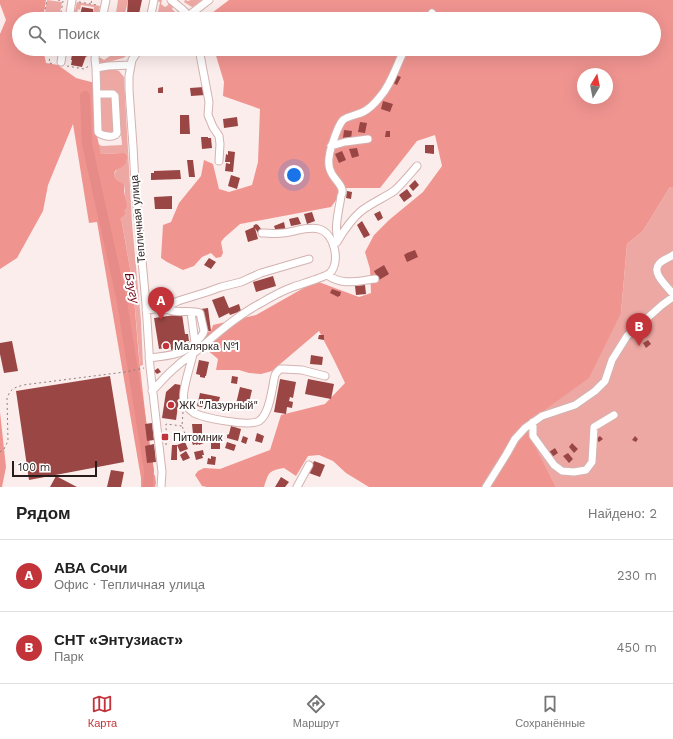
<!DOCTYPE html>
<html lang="ru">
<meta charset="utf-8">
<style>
:root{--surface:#fff;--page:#f6f6f6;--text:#222;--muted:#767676;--line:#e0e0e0;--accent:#c3343a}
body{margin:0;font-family:"Work Sans",sans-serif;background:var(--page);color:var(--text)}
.compass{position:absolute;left:577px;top:68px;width:36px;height:36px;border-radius:50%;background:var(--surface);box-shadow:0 4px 16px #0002;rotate:10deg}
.scale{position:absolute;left:12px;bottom:10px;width:85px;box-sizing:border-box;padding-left:4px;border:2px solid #281c1b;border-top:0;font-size:11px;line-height:14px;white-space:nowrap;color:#281c1b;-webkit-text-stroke:3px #fefefe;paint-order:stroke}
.you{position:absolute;left:294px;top:175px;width:14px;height:14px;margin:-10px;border:3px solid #fff;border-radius:50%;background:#1a73e8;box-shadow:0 0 0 6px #1a73e833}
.badge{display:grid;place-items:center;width:26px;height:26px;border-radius:50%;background:var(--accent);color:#fff;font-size:13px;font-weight:700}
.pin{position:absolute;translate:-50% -33px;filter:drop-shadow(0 1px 2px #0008)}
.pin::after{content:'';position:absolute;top:21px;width:14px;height:12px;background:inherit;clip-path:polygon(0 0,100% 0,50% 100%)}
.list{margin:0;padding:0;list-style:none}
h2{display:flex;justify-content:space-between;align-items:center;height:52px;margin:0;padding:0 16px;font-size:17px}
h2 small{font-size:13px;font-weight:400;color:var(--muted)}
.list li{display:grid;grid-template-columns:26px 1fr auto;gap:12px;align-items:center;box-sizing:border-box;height:72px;padding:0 16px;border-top:1px solid var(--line)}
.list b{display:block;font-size:15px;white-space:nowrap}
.list p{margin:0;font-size:13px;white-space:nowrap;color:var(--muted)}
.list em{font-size:13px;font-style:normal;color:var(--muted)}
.icon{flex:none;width:22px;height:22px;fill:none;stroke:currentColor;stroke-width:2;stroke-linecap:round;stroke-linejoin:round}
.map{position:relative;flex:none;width:673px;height:487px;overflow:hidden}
.search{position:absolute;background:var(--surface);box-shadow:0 4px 16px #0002;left:12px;right:12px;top:12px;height:44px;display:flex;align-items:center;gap:10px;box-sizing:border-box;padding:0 14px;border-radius:22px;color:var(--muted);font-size:15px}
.sheet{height:196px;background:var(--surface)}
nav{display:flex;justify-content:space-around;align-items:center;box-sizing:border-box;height:56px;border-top:1px solid var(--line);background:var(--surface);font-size:11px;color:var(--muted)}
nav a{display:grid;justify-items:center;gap:2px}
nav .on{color:var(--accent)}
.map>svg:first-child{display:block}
.green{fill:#eea8a4}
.forest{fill:#f09490;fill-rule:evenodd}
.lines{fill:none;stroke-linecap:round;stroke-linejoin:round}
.river{stroke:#e68b87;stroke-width:10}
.building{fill:#994644}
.minor-casing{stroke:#d3b2b0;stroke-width:9}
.path{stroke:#8c7f7e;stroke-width:1;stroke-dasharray:2 3;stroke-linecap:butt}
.minor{stroke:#fff;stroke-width:7}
.poi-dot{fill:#c3343a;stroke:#fefefe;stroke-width:1.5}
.labels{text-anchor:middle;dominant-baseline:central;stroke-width:4;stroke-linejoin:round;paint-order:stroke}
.street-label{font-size:11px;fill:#281c1b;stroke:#fefefe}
.poi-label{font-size:11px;fill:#281c1b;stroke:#fefefe;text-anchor:start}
.water-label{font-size:12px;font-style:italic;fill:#720011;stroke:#fefefe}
</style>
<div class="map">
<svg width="673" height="487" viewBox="0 0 673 487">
<rect width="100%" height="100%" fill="#fbedec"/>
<path class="green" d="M47,0L62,2L59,19H44Z
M118,0H128L125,14L128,19H115Z
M157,0H162L161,4L165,7L167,6L169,3L173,7L172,9L176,13L178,11L181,14V17L177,19H159L160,12H158L160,2L156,1Z
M185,0L189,1L190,0H202L194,6L192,7L184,2Z
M77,2L100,6L97,19H95L96,12H93L94,7L81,5L80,10L78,9L76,19H73Z
M111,49H132L126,56L123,58L101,64L99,62V58H101L104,60L110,56Z
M113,69L119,71L124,77L132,223L141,321L143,365L140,366L133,286L122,223L119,219C126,204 126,200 124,184C122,183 120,183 118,181C107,175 122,165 127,161V155L125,153H122L101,154L98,144L102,146L122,145L117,92H103L100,90V70Z
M112,95L114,130L111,133L100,132L98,96Z
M670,187H673V487H556L523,425L621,313L627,244L643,231Z"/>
<path class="forest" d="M0,0H46L43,19H19V49H43L46,63L58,65L76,78L95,83L97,136L101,154L122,153H125L127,155C128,166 122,166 115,171C112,179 118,181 124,184V191L127,206L126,209L124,210L125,212V214L120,219L122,223L133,286L139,358L146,420L144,442L150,468L155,476L156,483L155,487H141V478L97,222L89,223L73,124L48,185L43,211L17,258L0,269V34L6,20L0,4Z
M229,0H673V187H670L643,231L627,244L621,313L589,378L524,425L556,487H369L346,473L333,461L319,455L308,456L296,476L284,468C268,471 269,472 264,487H207L202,486L195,475L198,471L204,468L220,469L270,450L281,415L325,404L345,383L334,360L319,331L272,371L261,374L249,373L239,370H216L218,359L206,349L204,340L208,332L211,331L213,325L256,315L316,281L359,297L371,293L370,269L365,252L374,235L389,220L423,192L442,166L435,135L417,141L380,188H345L331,207L240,224L224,238L221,242L223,253L221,257L216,258L211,253L202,257L194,266L183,270L167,262L161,258L163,225L171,222L179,203L201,176L204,160L213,164L219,189L229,192L252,185L258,162L260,109L223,96L224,82L214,49H654V19H204ZM583,74H607V98H583Z
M0,412L6,467L2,487H0Z"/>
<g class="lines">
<path class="river" d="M85,96L87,144L122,302L149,470L148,487"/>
</g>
<path class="building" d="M128,0H142L139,14L137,16V19L127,17L128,14H127Z
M82,7L93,9V19H79Z
M73,49H88L87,57L86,56L82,67L71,65L72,60H71Z
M396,75L401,77L397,85L393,83Z
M163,87V93H158V88Z
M204,87L205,95L191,96L190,88Z
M383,101L393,104L390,112L381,109Z
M180,115H189L190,134H180Z
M237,117L238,126L224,128L223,119Z
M360,122L367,123L365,133L358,132Z
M344,130L352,131L351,139L343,138Z
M386,131H390V137H385Z
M201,137H208V138H211L212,148L202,149Z
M425,145H434V154L425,153Z
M357,148L359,156L352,158L349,149Z
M228,151L235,152L233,172L225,171L226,163L230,164V162H225L226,154L228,155Z
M342,151L346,160L339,163L335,154Z
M187,160H193L195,177H189Z
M180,170L181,179L151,180V173H154V171Z
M231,175L240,178L237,189L228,186Z
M415,180L419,185L413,191L409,186Z
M407,189L412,196L404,202L399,195Z
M347,191L352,192L351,199L346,198Z
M172,196V209H155L154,197Z
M380,211L383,218L378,221L374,214Z
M312,212L315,221L307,224L304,214Z
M298,217L301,224L291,226L289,219Z
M362,221L370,235L364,238L357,225Z
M284,222L286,232H276L274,226Z
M256,224L258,225L262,230L258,233L255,228L258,239L248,242L245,231L254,227L253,226Z
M415,250L418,257L407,262L404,255L407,253Z
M209,258L216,262L211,269L204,265Z
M384,265L389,274L379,280L374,271Z
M273,276L276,286L256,292L253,282Z
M365,285L366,294L356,295L355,286Z
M332,289L341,292L340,296H339L338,297L330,293Z
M224,296L229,308L239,304L241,311L230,315L229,313L219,318L212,300Z
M208,308L211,331H205L201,309Z
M182,314L185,334H188L189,341H186L187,345L176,346V349L171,350V347L159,349L154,318Z
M644,328L649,333L643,338L638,333Z
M319,335H324V340L318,339Z
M648,340L651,344L646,348L643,343Z
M12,341L18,371L4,373L0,354V343Z
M311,355L323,357L322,365L310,364Z
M199,360L209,362L206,376H205V378L200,377V375L196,374Z
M158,368L161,372L157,374L154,371Z
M110,376L124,462L29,480L16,391Z
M232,376L238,377L237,384L231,383Z
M280,379L296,382L293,398L290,397L289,401L293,402L292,408L287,407L286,414L274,412Z
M308,379L334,384L331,399L305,394Z
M175,384L181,385L176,420L162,418L166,392Z
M240,387L252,390L247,411L235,408Z
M200,393L220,397L216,411L197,406Z
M152,423L154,440L147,441L145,424Z
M192,424H202V434H193Z
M231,426L241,429L238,441L227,438V435L229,434Z
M257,433L264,436L262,443L255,441Z
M201,436L204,443L199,445V444L196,445V444L193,445L191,440Z
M243,436L248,438L246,444L241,442Z
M600,436L603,439L599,442L596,439Z
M635,436L638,439L636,442L632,440Z
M185,442L188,449L180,452L177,445Z
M211,442H220V449H211Z
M227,442L236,445L234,451L225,448Z
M572,443L578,449L574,453L569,447Z
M154,444L156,462L147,463L145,446Z
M172,445H177V460H171Z
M555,448L558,453L552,457L549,452Z
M203,450L204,455H202L203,458L196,460L194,452Z
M186,451L190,458L183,461L180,455Z
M568,453L573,459L569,463L563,456Z
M211,456L216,457L215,465L207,464L208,458L211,459Z
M314,461L325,465L320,477L309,473Z
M111,470L124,472L121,487H107Z
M56,476L77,487H50Z
M281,477L289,482L285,487H275Z"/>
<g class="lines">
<defs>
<path id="minor" d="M171,0C177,5 187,12 191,19
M69,19L72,0
M102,19L106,0
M150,19L154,0
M184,19L209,0
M427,19L432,13
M139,49L132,60L131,65L129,76V90L133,146L135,184L146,304L150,367L162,472L161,487
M199,49L209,102L208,115L213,127L219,136L220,144L219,161
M61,62L63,49
M96,68L95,59L96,49
M97,94H113L115,96L117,133C116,134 116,135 115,135C111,138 100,135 98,132L96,68L108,66L131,65
M331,146L345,142L368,139
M338,240C334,227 339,210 341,196C346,187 334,180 331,172C327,165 329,153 332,145C334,139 338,125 343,120C348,116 357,115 363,112C369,109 375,103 379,98C392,84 396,65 405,49
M337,242C343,231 356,213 367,207C376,201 385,197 394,191C402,184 410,174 417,166
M673,255C669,258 662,260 659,264C651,273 667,286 673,294
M327,275C344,286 356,281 375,279
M146,310L164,308L178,301L207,292L221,287L241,282L261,273L309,259
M191,312L195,343
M193,354C191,364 181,392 184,401C185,406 190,410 194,413C204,418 249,427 259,421C270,414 272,387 275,375L277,372L280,369H284L302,370L325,376
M149,358C159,357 169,356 178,353C186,351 202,339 204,331L200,313C189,309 175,315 164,308
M152,391C160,383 167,374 176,367C183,360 192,355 200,348C219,332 238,315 261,303C271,297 282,291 293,287C301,284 326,277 330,273C341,261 334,233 319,229C307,226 295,232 283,233C276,234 269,233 262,233
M533,422V436L554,465L562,471L574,472L586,470L592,462L593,445L594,427L614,415
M297,487L309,465
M486,487L506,455L515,439L525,428L542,416L575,405L595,391L605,381L612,360L627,336L662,305L673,297"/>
</defs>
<use href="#minor" class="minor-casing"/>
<path class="path" d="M58,0L63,1L60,19
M79,2L97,5
M91,3L92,0
M43,19L47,0
M51,49L49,63L55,64
M67,66L84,69L89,66
M183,412L182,426L186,436
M166,445L167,431L166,429V424L182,426
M0,452L4,449L8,441L7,398C11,388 14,388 23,385L125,372L144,368"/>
<use href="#minor" class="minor"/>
</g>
<g class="poi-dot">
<circle cx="166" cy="346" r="4"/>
<circle cx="171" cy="405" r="4"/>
<rect x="161" y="433" width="8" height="8" rx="2"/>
</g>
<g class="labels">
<g class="street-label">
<text transform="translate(138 219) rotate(-95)">Тепличная улица</text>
</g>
<g class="poi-label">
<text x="174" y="346">Малярка №1</text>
<text x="179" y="405">ЖК "Лазурный"</text>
<text x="173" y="437">Питомник</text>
</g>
<g class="water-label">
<text transform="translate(132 288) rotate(78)">Бзугу</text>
</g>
</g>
</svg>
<svg class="compass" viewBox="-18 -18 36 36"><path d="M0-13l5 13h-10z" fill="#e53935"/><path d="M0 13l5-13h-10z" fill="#767676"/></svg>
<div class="scale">100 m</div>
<div class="you"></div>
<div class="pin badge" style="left:161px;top:320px">A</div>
<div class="pin badge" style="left:639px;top:346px">B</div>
<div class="search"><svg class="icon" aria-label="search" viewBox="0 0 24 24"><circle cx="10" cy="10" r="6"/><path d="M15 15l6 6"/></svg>Поиск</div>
</div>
<section class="sheet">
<h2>Рядом<small>Найдено: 2</small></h2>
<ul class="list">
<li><span class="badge">A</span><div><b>АВА Сочи</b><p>Офис · Тепличная улица</p></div><em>230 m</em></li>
<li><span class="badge">B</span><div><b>СНТ «Энтузиаст»</b><p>Парк</p></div><em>450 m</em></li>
</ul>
</section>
<nav>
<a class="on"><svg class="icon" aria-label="map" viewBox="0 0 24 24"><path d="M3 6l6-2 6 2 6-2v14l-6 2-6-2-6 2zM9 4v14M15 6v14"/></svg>Карта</a>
<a><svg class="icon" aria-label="directions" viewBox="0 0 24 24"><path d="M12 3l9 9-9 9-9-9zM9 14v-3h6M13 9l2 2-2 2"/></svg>Маршрут</a>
<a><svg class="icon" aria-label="saved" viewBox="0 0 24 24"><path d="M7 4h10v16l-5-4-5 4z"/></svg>Сохранённые</a>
</nav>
